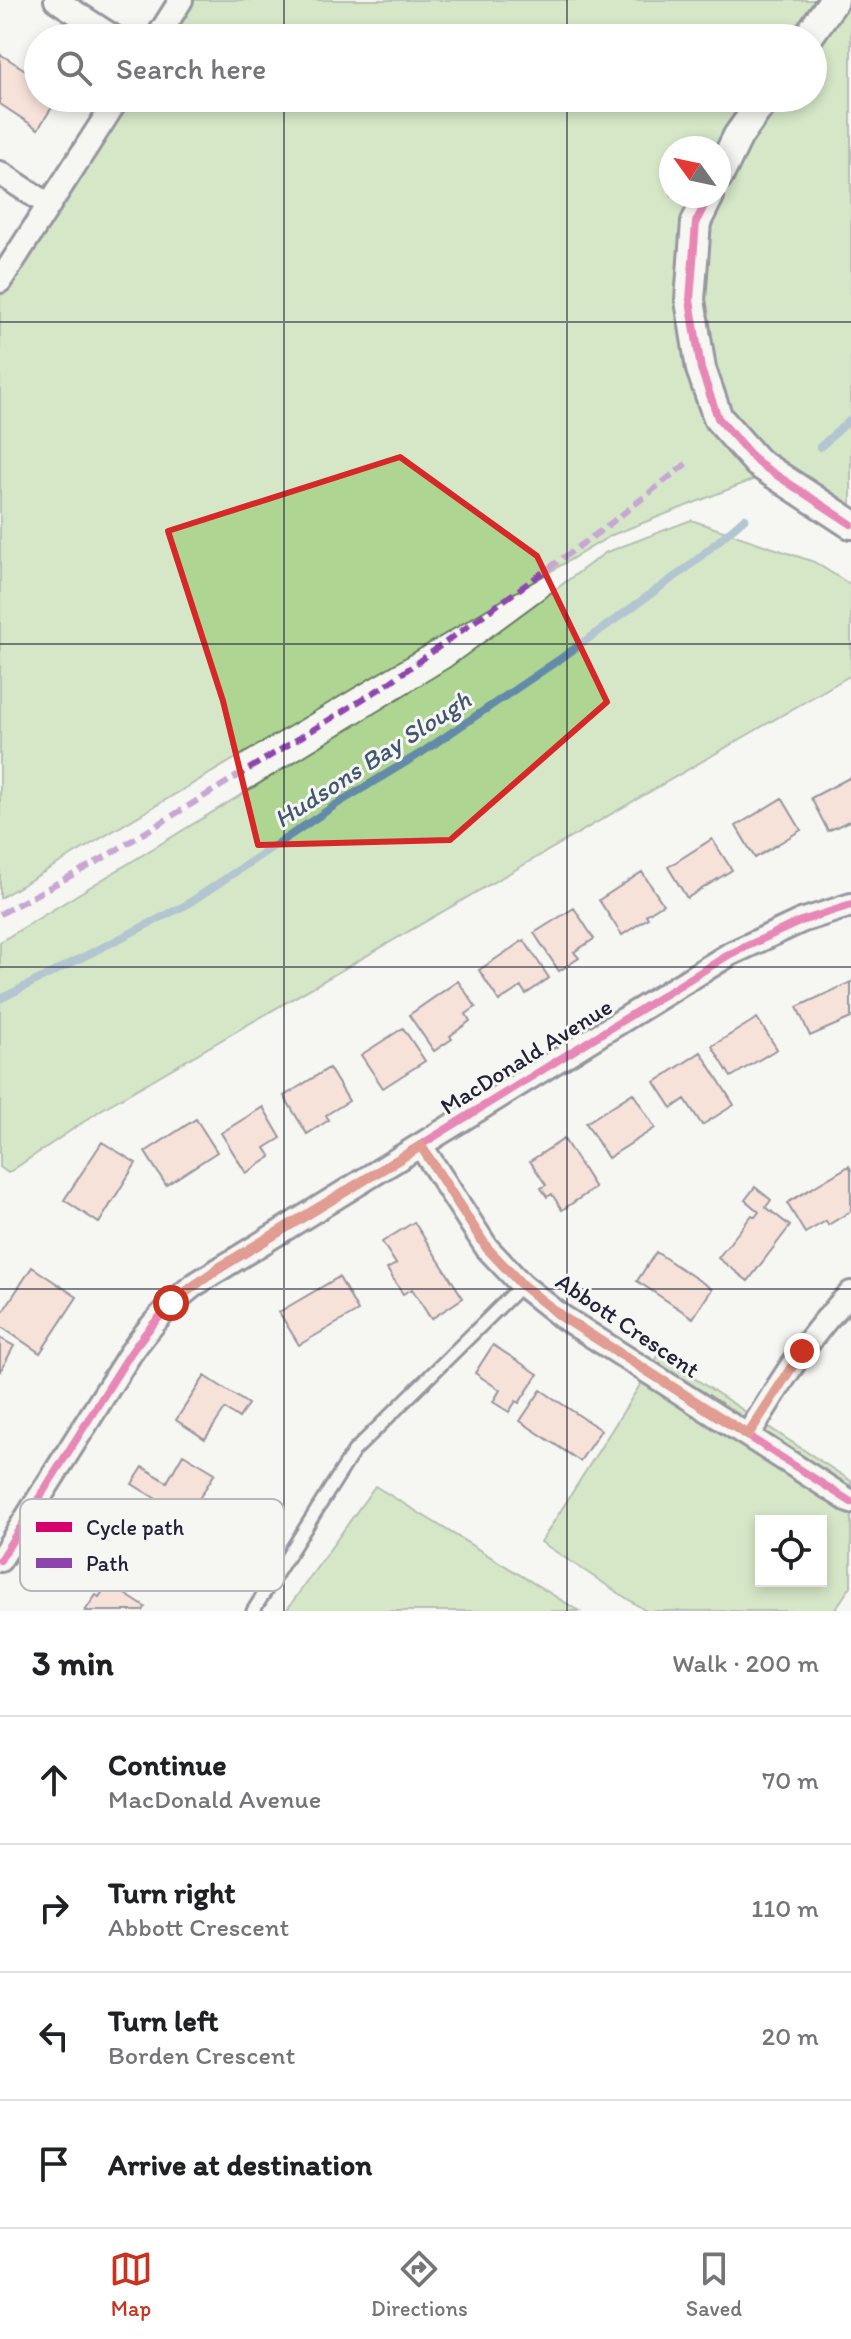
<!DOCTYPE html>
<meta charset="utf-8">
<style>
:root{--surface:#fff;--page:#f6f6f6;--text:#202124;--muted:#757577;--line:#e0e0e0;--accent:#c8321e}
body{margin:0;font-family:Itim,sans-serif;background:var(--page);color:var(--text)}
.controls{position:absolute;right:24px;bottom:24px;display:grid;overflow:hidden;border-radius:0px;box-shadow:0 4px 12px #0003}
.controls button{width:72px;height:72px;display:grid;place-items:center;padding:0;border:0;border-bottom:2px solid var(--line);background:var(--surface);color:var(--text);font:40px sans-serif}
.compass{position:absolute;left:659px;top:136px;width:72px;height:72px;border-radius:50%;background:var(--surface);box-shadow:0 4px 12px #0003;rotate:303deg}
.stop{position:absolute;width:24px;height:24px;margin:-18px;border:6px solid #c8321e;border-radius:50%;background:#fff}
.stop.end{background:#c8321e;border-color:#fff;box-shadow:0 2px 8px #0008}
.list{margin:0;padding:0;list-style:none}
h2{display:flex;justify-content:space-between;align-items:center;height:104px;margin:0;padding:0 32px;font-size:34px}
h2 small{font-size:26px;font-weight:400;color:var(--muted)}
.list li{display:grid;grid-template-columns:52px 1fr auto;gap:24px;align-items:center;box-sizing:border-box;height:128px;padding:0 32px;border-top:2px solid var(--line)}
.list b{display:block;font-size:30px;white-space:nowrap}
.list p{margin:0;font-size:26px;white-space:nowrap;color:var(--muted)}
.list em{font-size:26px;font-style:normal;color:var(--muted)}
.icon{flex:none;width:44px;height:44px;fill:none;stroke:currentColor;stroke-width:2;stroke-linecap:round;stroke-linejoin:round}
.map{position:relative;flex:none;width:851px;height:1611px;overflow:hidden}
.search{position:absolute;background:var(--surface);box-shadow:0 4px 12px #0003;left:24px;right:24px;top:24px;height:88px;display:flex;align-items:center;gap:20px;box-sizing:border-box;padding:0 28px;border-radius:44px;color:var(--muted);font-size:30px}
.sheet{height:616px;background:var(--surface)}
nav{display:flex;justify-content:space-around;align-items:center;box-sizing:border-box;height:112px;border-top:2px solid var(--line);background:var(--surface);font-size:22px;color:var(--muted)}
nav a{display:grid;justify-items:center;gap:4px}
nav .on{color:var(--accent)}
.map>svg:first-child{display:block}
.green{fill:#aed692;stroke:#687c66;stroke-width:2;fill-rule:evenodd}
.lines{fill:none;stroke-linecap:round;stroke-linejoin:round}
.stream{stroke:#638aa8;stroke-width:8}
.building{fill:#f7cabb;stroke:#22223b;stroke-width:2}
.service-casing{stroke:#22223b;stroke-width:17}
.minor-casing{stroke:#22223b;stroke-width:28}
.tertiary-casing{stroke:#22223b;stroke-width:34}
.service{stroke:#f6f6f2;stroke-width:11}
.minor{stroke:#f6f6f2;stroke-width:22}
.tertiary{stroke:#f6f6f2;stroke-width:28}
.quiet{stroke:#8e44ad;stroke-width:6;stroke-dasharray:12 6;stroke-linecap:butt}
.cycleway-casing{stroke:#f6f6f2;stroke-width:13}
.cycleway{stroke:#d6006c;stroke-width:8}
.route{stroke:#c8321e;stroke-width:10}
.marked{fill:none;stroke:#d62828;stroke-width:6;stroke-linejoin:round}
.grid{fill:none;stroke:#22223b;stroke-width:2;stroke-opacity:0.55}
.labels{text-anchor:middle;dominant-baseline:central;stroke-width:6;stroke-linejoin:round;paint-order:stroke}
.street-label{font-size:24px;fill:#22223b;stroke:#f6f6f2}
.water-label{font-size:26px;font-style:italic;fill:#435671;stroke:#f6f6f2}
.key{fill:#f6f6f2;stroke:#b6b6bb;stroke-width:2}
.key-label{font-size:22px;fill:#22223b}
</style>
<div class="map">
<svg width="851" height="1611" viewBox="0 0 851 1611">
<rect width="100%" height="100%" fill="#f6f6f2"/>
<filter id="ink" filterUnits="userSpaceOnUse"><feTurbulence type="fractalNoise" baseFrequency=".0125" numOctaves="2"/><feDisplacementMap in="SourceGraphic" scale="16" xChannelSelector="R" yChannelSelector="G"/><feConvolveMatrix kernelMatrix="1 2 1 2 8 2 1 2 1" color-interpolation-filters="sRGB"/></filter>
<g filter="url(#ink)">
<path class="green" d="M179,0H851V516L783,468L612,535L0,898V274L111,98H813V38H150ZM671,148H719V196H671Z
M691,520L814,562L851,585V675L104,1108L8,1173L0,1167V942L450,667L605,553Z
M659,1355L851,1481V1586L834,1611H646L541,1542ZM761,1521H821V1581H761Z
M375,1486L579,1611H286Z"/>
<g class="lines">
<path class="stream" d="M820,447L851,419
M0,999L186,905L340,802L421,753L560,659L687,568L745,518"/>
</g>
<path class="building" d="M0,54L38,78V98H58L38,129L0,104Z
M851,777V820L828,831L811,798Z
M782,798L801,830L755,858L736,826Z
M712,839L732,870L687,898L668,867Z
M642,872L663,904L646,915L648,918L622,935L599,900Z
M574,908L594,939L574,952L579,958L559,971L534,933Z
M524,940L549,978L526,994L521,987L499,1001L479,970Z
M458,981L476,1007L466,1014L470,1021L450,1036L452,1039L434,1051L409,1015Z
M851,982V1018L810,1036L797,1007Z
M757,1018L777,1049L731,1077L712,1046Z
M403,1028L425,1061L383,1088L361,1055Z
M701,1052L734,1105L702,1125L685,1099L672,1108L655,1082Z
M329,1068L349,1101L326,1115L329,1120L307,1134L284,1096Z
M633,1093L655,1128L608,1158L586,1123Z
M263,1107L281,1138L265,1148L271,1157L246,1173L221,1133Z
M196,1119L217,1152L166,1185L145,1152Z
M564,1139L595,1188L562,1210L552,1194L547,1197L541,1188L546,1185L530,1161Z
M102,1142L136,1163L99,1223L64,1200Z
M849,1166L851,1170V1211L828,1225L826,1221L805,1233L787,1203Z
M755,1187L771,1200L766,1207L790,1226L748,1281L718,1258L752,1215L755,1217L759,1212L745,1200Z
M414,1222L463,1298L431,1319L412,1289L403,1294L387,1269L396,1264L382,1242Z
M656,1252L712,1289L693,1318L637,1281Z
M32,1267L77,1297L40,1353L0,1326V1316Z
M339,1277L358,1311L299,1345L279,1312Z
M0,1338L14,1346L0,1372Z
M493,1345L538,1374L519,1403L516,1401L509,1412L493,1402L500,1390L475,1373Z
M205,1376L248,1404L239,1418L225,1409L205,1439L176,1420Z
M541,1390L601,1430L580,1461L520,1421Z
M183,1454L215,1473L187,1518L132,1484L143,1467L167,1482Z
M108,1583L145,1607L143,1611H85L96,1595L99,1597Z"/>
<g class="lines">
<defs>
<path id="service" d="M253,1611L354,1451L522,1285"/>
<path id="minor" d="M56,0L115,38
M157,38L181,0
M0,173L49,205
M0,281L118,98
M421,1146L487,1248L522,1285L561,1316L851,1502
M748,1435C779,1385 809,1334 851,1293
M0,1560L130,1354C149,1327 168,1305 194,1285L730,954L801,921L851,905"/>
<path id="tertiary" d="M807,38L834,0
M719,175L738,136L765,98
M709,196L696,222L690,300L701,369L718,418L758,463L851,524"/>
</defs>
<use href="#service" class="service-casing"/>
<use href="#minor" class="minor-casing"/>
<use href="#tertiary" class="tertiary-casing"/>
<use href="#service" class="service"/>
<use href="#minor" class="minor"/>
<use href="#tertiary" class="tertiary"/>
<path class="quiet" d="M0,914L100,860L386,685L606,527L691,460"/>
<defs>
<path id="cycleway" d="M709,196L696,222L690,300L701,369L718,418L758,463L851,524
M421,1146L487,1248L522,1285L561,1316L851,1502
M0,1560L130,1354C149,1327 168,1305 194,1285L730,954L801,921L851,905"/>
</defs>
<use href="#cycleway" class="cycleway-casing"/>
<use href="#cycleway" class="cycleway"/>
</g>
</g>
<g class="lines" filter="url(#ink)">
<path class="route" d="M171,1303L220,1267L421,1146L487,1248L522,1285L561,1316L748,1435L802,1351"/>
</g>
<path d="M0 0H851V1611H0ZM400,457L537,556L607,702L450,840L258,845L223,701L168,531Z" fill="#f6f6f2" fill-opacity=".55" fill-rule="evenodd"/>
<path class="marked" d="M400,457L537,556L607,702L450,840L258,845L223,701L168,531Z"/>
<path class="grid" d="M284,0V38M567,0V38M284,98V1611M567,98V1611M0,322H851M0,644H851M0,967H851M0,1289H851"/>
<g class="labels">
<g class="street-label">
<text transform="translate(526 1056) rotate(-32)">MacDonald Avenue</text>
<text transform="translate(628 1325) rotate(34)">Abbott Crescent</text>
</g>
<g class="water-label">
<text transform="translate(372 759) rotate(-33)">Hudsons Bay Slough</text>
</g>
</g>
<rect x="20" y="1499" width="264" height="92" rx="12" class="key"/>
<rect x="36" y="1522" width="36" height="10" fill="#d6006c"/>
<rect x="36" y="1558" width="36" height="10" fill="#8e44ad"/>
<g class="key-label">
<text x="86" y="1535">Cycle path</text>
<text x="86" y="1571">Path</text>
</g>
</svg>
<div class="controls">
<button><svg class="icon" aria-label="locate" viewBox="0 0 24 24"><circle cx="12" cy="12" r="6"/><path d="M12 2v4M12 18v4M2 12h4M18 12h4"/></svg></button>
</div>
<svg class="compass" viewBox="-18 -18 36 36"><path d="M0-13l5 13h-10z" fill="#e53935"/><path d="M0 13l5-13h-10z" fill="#757577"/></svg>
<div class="stop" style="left:171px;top:1303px"></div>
<div class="stop end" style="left:802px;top:1351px"></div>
<div class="search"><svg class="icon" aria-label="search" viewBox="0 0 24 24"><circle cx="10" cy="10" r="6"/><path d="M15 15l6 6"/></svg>Search here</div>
</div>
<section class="sheet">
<h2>3 min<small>Walk · 200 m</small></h2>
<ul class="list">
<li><svg class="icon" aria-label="ahead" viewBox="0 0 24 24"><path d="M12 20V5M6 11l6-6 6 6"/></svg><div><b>Continue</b><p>MacDonald Avenue</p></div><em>70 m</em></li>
<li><svg class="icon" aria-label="right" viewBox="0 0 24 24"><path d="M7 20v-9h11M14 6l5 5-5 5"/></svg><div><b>Turn right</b><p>Abbott Crescent</p></div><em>110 m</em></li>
<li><svg class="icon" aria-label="left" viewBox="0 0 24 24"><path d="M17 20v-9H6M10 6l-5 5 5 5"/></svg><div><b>Turn left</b><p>Borden Crescent</p></div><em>20 m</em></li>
<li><svg class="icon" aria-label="arrive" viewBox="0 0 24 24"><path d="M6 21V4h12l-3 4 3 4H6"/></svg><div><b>Arrive at destination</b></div></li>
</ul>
</section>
<nav>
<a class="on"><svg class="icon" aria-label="map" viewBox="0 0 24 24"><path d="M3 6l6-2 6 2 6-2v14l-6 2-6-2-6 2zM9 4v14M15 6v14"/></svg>Map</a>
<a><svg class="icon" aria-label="directions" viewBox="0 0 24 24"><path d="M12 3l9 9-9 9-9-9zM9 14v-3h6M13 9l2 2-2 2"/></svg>Directions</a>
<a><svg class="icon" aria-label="saved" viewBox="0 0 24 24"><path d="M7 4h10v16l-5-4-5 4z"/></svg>Saved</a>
</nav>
